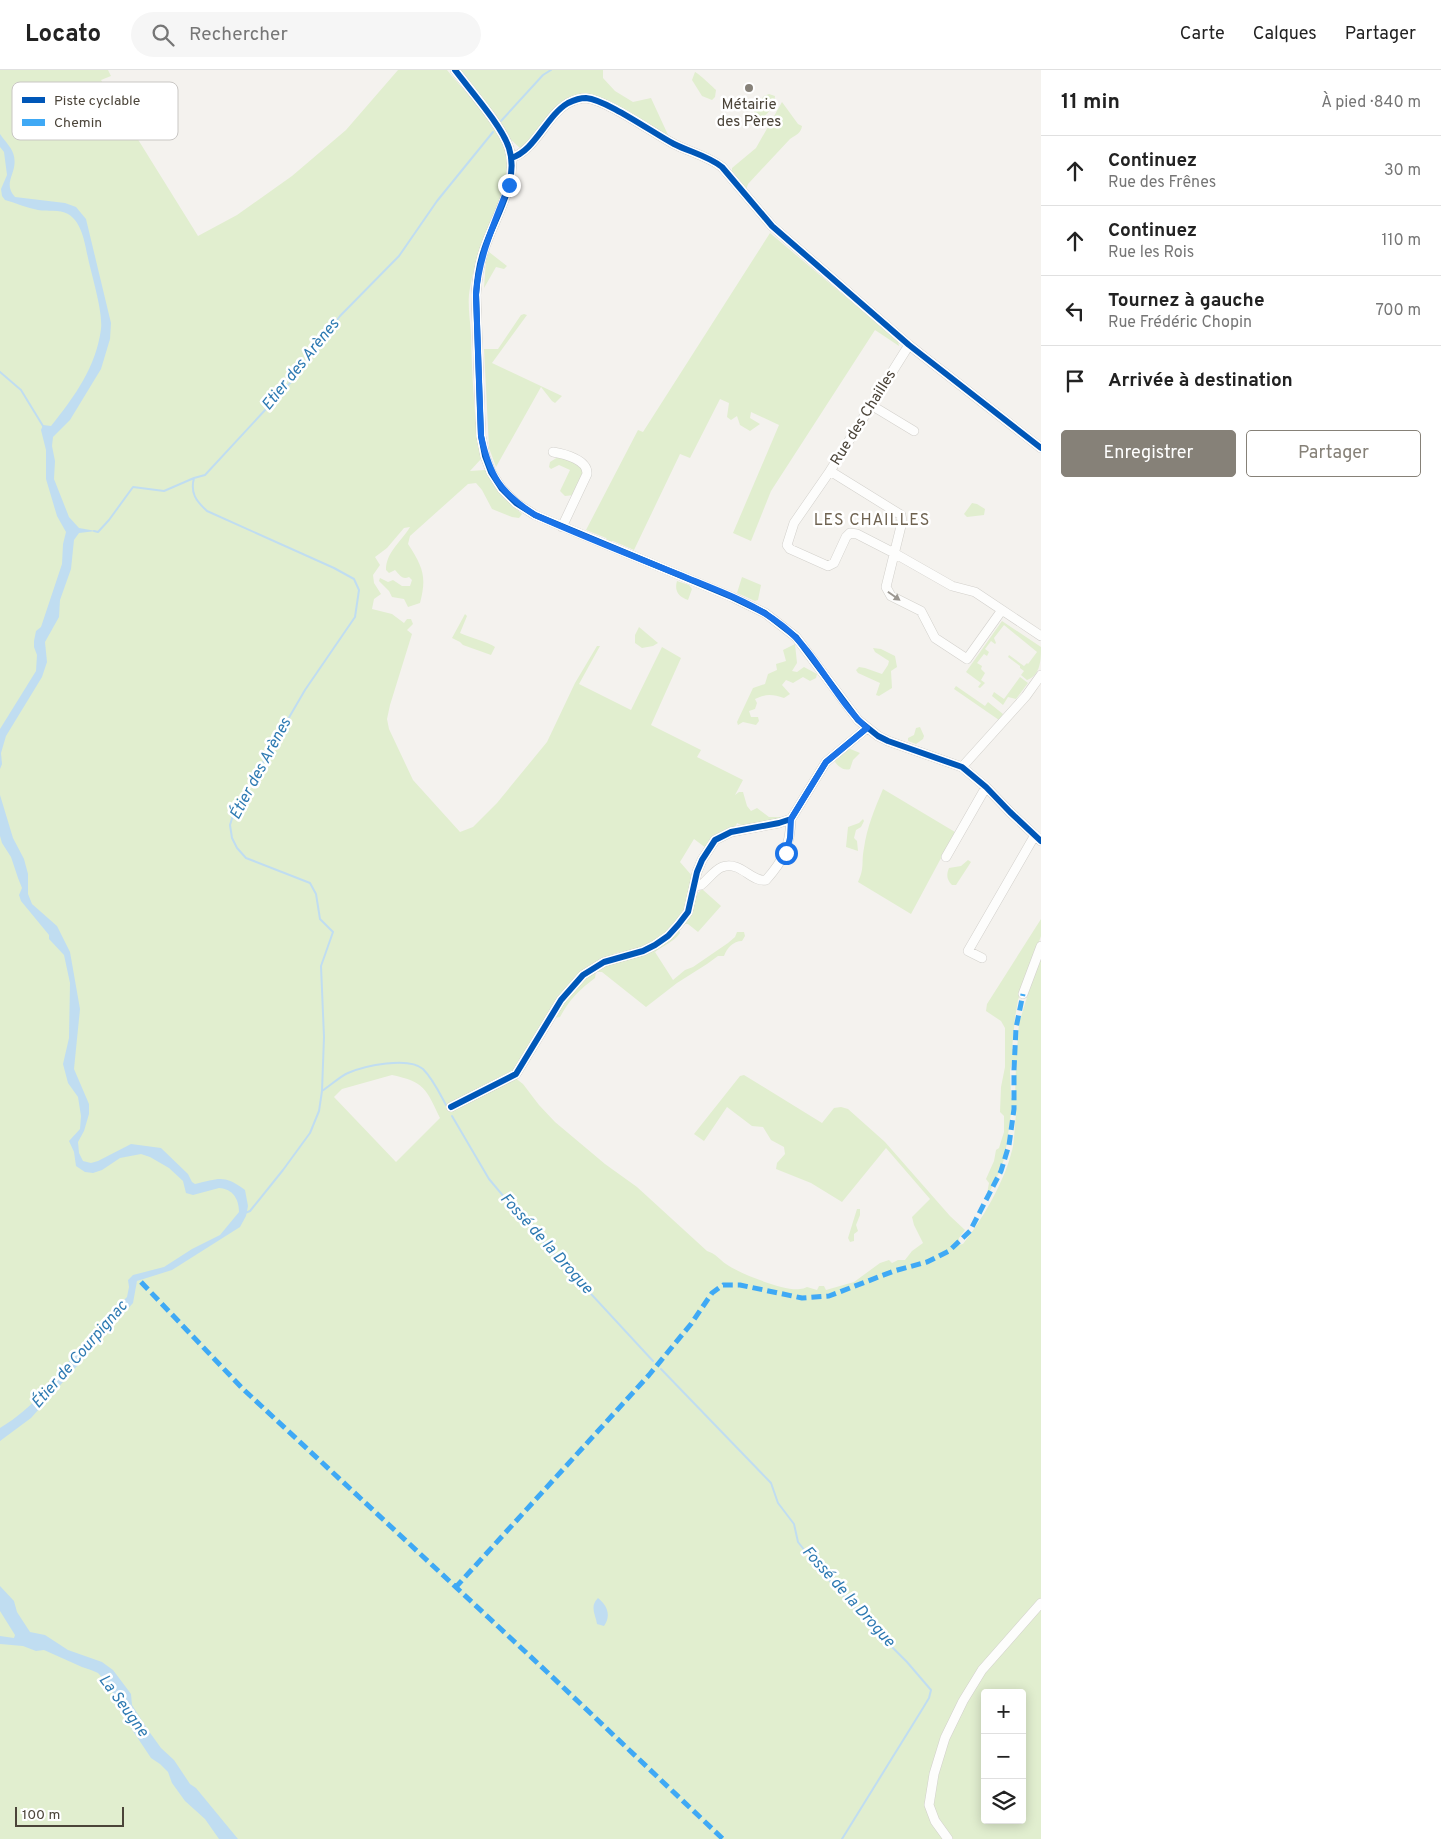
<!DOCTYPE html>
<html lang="fr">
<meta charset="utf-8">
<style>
:root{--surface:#fff;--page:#f6f6f6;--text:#222;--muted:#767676;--line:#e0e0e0;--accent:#868178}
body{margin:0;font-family:Overpass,sans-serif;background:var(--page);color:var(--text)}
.controls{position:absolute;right:15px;bottom:15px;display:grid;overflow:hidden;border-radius:5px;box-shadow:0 2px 12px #0003}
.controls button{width:45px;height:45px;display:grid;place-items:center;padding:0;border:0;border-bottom:1px solid var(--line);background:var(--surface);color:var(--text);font:25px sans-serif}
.scale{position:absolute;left:15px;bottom:12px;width:109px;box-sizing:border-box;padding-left:5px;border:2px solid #4b4439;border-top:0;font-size:14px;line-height:18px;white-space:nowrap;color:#4b4439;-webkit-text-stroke:4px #fff;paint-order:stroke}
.stop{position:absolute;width:15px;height:15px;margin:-11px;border:4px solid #1a73e8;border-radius:50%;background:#fff}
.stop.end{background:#1a73e8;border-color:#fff;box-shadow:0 1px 5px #0008}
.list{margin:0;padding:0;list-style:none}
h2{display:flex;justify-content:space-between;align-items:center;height:65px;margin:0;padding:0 20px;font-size:21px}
h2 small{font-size:16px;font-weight:400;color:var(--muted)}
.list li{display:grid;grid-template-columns:32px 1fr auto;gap:15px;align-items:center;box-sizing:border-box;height:70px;padding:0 20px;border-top:1px solid var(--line)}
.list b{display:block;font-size:19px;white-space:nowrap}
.list p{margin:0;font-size:16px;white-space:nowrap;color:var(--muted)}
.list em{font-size:16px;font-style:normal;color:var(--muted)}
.actions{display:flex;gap:10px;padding:15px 20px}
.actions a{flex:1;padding:11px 0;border:1px solid var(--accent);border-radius:5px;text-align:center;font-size:18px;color:var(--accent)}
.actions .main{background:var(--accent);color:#fff}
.icon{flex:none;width:28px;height:28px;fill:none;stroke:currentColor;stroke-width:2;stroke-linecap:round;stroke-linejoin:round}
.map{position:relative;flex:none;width:1041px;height:1769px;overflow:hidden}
header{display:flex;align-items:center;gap:30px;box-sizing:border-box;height:70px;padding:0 25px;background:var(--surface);border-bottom:1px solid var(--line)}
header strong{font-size:24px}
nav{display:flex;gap:28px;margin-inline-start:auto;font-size:18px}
.search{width:350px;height:45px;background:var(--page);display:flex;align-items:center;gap:12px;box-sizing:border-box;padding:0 18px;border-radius:28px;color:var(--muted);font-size:19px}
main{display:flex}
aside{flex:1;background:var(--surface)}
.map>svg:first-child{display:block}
.green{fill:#e1eecf;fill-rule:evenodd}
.water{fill:#c0ddf1}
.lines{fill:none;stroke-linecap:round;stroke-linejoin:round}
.stream{stroke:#c0ddf1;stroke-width:2}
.minor-casing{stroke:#d2d0cb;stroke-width:10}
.minor{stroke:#fdfdfc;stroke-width:9}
.quiet{stroke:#3fa9f5;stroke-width:5;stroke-dasharray:10 5;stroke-linecap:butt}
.cycleway-casing{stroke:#fff;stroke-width:9}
.cycleway{stroke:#0057b8;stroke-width:6}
.oneway{fill:#9b9791}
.route{stroke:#1a73e8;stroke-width:6}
.poi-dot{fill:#868178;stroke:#fff;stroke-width:2}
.labels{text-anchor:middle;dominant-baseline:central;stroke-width:5;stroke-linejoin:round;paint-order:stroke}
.poi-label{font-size:15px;fill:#4b4439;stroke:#fff}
.street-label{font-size:15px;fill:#4b4439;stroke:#fff}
.water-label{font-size:16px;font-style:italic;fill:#2e7ab2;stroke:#fff}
.neighbourhood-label{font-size:16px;letter-spacing:1px;fill:#6e6250;stroke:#fff}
.key{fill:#fff;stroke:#c9c7c4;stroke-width:1}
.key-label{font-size:14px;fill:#4b4439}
</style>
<header>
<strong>Locato</strong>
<div class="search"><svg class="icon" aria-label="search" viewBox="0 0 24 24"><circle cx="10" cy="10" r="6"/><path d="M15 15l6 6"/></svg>Rechercher</div>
<nav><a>Carte</a><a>Calques</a><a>Partager</a></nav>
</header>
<main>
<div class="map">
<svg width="1041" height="1769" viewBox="0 0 1041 1769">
<rect width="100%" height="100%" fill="#f4f2ee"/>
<path class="green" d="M0,0H108L111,6L101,10L198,166L237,145L292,106L346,60L398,0H447C466,23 502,59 507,87C511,106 501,125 495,142C486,167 474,192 470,218C467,232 470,249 471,264C472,306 474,348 481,389L470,401L485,400L504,428L522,444L519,448L512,447L492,439L482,420L476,413L468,414L410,466L408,474C423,497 427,507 420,533L408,537L404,529L392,527L389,521L379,511L380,508L388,512L393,510L402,516H410L412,510L409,507C402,510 400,505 395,500L389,503L386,500C386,482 401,472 410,457L404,458L387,478L375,487L380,495L373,505L374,513L381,524L374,529L372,539L392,544L404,553L407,549H411L413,554L407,560L412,564L390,635L387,649L389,659L413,710L460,762L473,757L497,733L547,672L575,613L597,576H600L579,614L631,640L662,577L681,588L651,655L701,680L697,687L743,710L735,725L739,722H743L747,736L751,741L757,738L769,747H780L779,750L743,756L737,753L735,758L727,762L725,759L706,778L694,769L680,792L693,807L688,835L677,852L658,870L642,878L616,883L596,892L573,911L514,1007L523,1014L539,1035L555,1052L605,1094L637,1117L707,1181C716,1184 719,1189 726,1194C738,1203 786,1222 800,1219C802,1219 805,1218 807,1217L817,1220L819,1216H824L826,1220L854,1212L880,1193L889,1190L892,1193L898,1190H905L912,1181L923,1173L914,1155L912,1147L930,1129L886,1078L842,1132L811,1113L776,1099L777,1093L785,1084L784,1077L771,1070L763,1057L752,1056L727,1037L704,1071L694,1064L740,1006L744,1005L822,1053L834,1038L841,1037L848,1039L885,1072L950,1146L965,1160L959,1168L958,1175L963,1174C982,1150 1003,1114 1011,1084C1015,1072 1014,1058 1016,1045L1014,1043H1011L1005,1086L1000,1101L986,1129L989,1113L986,1109L994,1091L996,1080L999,1078L1004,1062V1046L1000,1042L1001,1017L1005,997V958L1001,951L986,941L987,934L1041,849V866L1018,930L1015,948L1012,979L1017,980L1019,953L1041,882V1769H0ZM1012,992L1016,993L1015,1029L1011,1028L1010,1001ZM392,1005C425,1012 426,1019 440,1048L396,1092L334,1027L342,1019ZM985,1623H1022V1750H985Z
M460,0H603V8L615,21L633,32L651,28L669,67L585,25L548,47L521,79L509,68Z
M695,2C698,3 713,17 716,20L715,27L712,30L702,26L692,10Z
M769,24L775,26C775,35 768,45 760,49L755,45L753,39L764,26Z
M782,32L798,54L802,56C801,63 796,65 790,69L748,114L746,120L732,104V98L756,78Z
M770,163L898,271L899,276L875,260L771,421L751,471L733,463L779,355L751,342L750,348L760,354L750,361L740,355L737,346L731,350L727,347L729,333L720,329L690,388L680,384L634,480L613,471H608L606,468L586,460L638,360L643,362Z
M489,182L507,196L504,199L496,197L484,218L486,190Z
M524,244L527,245L492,293L562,326L555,333L552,331L541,317L496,397L489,378L484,279H498L521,245Z
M558,387H565L581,397L583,403L574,425L565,426L560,421L570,400L559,395L551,399L549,397L550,392Z
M972,433L977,434L985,439L984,445L967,447L964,444Z
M742,507L761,515L758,530L755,531L737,523Z
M677,511L689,515L692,519L688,530C679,527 674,521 677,511Z
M465,544L467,546L460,563C470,568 489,572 495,577L491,585L463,575L460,572L452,568Z
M1002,551L1041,577C1041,589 1041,605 1027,610L1021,605L1024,601L1020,598V596L1008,587L1009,585L1024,596L1027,593L1028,594L1037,582L1004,555L994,568L996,573L995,574L991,571L985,579L989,582L987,586L984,584L977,593L982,596L981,599L985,603L981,610L985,613L980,618L978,617L981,613L966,602Z
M639,557L658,573L653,576L642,578L635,573V565Z
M795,574L797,593L792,601L797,602L804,597L817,604L816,608L810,611L803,607L793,613L786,610L782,615L790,624L784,628C772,624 766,624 755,629L757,633L755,639L749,641L751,647H758L759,651L756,655L743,652L738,655L737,652L753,618L765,614L768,604L777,600L776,594L786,591L783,580Z
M873,578L881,579L895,586L897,597L891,601L892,618L879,626L876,625L880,613L858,603L856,600L859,597L865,598L882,604L888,595L889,591L875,582Z
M1020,607L1028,613L1016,629L1008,627L1003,635L992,626L994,622L1004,629Z
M956,616L985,636L988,632L1003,644L999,650L954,619Z
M920,657L924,666L923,669L916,674L908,671V668L914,665L916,658Z
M848,678L860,683L853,690L850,699C844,701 839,697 835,692L838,685Z
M883,719L955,762L911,844L858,812C865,797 861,793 864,778C867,757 875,738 883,719Z
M863,749L864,751L861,757L856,760L854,768L857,771L858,781L846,777L848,757L859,753Z
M968,790L971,792L956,815H952C947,810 946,805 949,798L961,796Z
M702,819L721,836L698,862L688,854H685V851C689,841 693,826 702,819Z
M679,860L680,863C674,872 664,875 655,882L673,910L685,900L693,897L728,873L735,867L737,862H744L745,866L742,871C733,871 727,878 724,886H718L707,894L677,913L646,937L602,902H596L595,908C580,919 569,930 560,947L555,948L563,932L592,901Z
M857,1139H860V1145L856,1155L858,1161L854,1164V1171L850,1172L848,1168Z"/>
<path class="water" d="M0,64C4,70 11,77 13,83C20,102 1,112 15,127L65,133L76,137L86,149L111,253L110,269L101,299L70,350L53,367L52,376L55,391L54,409L69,447L79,458L96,461L79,463L74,470L71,499L60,530L59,547L45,572L47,592L42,607L6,666L1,683L2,694L0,699V659L36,601L37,585L34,577V571L36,561L41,557L62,494L63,474L66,462L57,446L46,409V380L41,360L43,355L51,356C75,326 96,297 101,259C103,241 92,207 88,188C85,174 82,152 68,144C59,139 48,142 38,140C27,138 16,133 5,130L2,126L1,119L7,105L4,82L0,77Z
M0,725L13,768L24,789L28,804V824L32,834L57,856L70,882L80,939L74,999L89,1034V1044L84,1061L78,1072L79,1083L83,1091L91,1093L98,1091L131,1074L161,1078L188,1104L192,1112L195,1114C219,1109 223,1104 245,1120L248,1136L246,1146L240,1157L172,1200L137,1211L133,1233L31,1348L0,1371V1358C34,1338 57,1306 82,1275C95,1258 111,1243 127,1227L129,1217L128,1210L133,1205L164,1197L192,1179L220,1165L239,1142C239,1129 233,1119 219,1118L193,1125L186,1123L183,1111L169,1098L150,1087L141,1084L120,1088L102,1100L93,1103L85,1102L76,1096L74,1082L69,1071L80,1059L81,1046L78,1027L68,1013L63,994L69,968L70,913L64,885L49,869V865L21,831L19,825L22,818L18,808L11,787L2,773L0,766Z
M0,1516L14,1531L17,1542L30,1562L45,1565L68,1580L102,1592L113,1600L131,1624L132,1635L148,1660L161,1678L174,1690L190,1714L196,1718L238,1769H219L205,1749L185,1731L172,1713L168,1702L160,1694L151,1688L133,1661L108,1614L98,1603L91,1600L82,1597L44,1580L36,1581L23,1576L0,1574V1566L14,1568L15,1565L0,1541Z
M598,1528C608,1536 611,1546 604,1556L597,1554C596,1545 589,1537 598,1528Z"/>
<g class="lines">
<path class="stream" d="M501,51L543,5L551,0
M0,302L21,320L43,356
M194,408C190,423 196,431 207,441L334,498L354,509L359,520L355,547L305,620L234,742L230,755L232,768L237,778L246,788L310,813L316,824L320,849L333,862L321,896L324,967L322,1021L319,1041L310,1063L283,1100L250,1141L245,1143
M94,461L98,462L109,450L133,417L164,421L194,408L205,405L291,312L340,246L399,186L437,131L493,62
M322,1021C330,1016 339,1007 348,1003C364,996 409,986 423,999C433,1009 440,1024 446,1035
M452,1046L489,1109L531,1159L653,1291
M661,1299L771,1413L778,1433L794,1454L798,1472L820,1500L870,1555L907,1592L931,1620L929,1628L923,1638L842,1769"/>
<defs>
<path id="minor" d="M455,0C470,20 502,56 509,78C520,112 494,148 484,180C479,194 477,209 476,225L480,341L481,366L485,386L491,402L502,419L516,433L535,445L732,527L765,543L796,567L858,650L878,666L888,671L962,697L986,717L1010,742L1041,771
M511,88C535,81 546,46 568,33C574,30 580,28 586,28C607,30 653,63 674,74C690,82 708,86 722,97L772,156L909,275L1041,378
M909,275L830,401L901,445L902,452L886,517L891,526L921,541L935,568L967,589L1002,540
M871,335L914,361
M553,382C565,384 588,390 587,404L562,457
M830,401L794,453L787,475L790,479L828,496L834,493L846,467L850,463L857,464L894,483L952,516L975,522L1041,566
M962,697L1026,626L1041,605
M946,787L986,717
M694,816L701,815C708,810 713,801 722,797C740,790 752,813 766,810C784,790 790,776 791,749
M982,888L968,881L1035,765
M1023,924L1041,876
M451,1037L516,1004L561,930L583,905L604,892L643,881L655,875L668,866L678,855L688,842L697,802L702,790L715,770L731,762L779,753L791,749L826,692L867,658
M948,1769L935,1751L929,1735L934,1704L945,1668L963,1631L982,1600L1041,1533"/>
</defs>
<use href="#minor" class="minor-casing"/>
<use href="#minor" class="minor"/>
<path class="quiet" d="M141,1212L243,1319L546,1601L723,1769
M455,1518L649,1305L691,1254L712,1223L723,1215H740L802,1228L829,1226L894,1201L927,1192L949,1181L970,1161L1001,1101L1009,1075L1014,1039V1000L1016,958L1023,924"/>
<defs>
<path id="cycleway" d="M455,0C470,20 502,56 509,78C520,112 494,148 484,180C479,194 477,209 476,225L480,341L481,366L485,386L491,402L502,419L516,433L535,445L732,527L765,543L796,567L858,650L878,666L888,671L962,697L986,717L1010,742L1041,771
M511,88C535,81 546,46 568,33C574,30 580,28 586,28C607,30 653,63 674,74C690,82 708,86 722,97L772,156L909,275L1041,378
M451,1037L516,1004L561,930L583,905L604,892L643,881L655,875L668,866L678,855L688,842L697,802L702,790L715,770L731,762L779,753L791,749L826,692L867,658"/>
</defs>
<use href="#cycleway" class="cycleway-casing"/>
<use href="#cycleway" class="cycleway"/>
</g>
<defs><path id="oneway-solid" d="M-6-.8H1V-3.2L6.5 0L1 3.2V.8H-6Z" transform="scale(1.25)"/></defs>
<use class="oneway" href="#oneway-solid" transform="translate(894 526) rotate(35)"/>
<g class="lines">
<path class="route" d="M509,115C495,151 479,186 476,224L481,366C490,407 500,422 535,445C584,467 635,487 685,507C719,521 754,533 783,556C818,584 834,629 867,658L826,692L791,749L790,768L786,783"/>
</g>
<circle class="poi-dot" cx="749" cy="18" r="5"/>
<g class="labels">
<g class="poi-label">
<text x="749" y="35">Métairie<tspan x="749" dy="17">des Pères</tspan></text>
</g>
<g class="street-label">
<text transform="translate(864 348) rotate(-58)">Rue des Chailles</text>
</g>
<g class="water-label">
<text transform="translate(301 295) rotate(-51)">Etier des Arènes</text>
<text transform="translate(261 699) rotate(-62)">Étier des Arènes</text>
<text transform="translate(546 1174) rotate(48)">Fossé de la Drogue</text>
<text transform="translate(80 1285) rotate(-49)">Étier de Courpignac</text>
<text transform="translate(848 1527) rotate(48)">Fossé de la Drogue</text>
<text transform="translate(123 1636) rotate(54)">La Seugne</text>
</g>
<g class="neighbourhood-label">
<text x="872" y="451">LES CHAILLES</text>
</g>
</g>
<rect x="12" y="12" width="166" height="58" rx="8" class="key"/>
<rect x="22" y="27" width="23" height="6" fill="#0057b8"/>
<rect x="22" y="49" width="23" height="7" fill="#3fa9f5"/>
<g class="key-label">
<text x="54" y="35">Piste cyclable</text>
<text x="54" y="57">Chemin</text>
</g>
</svg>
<div class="controls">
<button>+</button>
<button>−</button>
<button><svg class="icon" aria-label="layers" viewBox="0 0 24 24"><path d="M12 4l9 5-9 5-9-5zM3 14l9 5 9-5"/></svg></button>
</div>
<div class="scale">100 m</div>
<div class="stop" style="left:786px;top:783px"></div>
<div class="stop end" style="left:509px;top:115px"></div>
</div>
<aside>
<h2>11 min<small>À pied · 840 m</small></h2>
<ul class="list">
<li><svg class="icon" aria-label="ahead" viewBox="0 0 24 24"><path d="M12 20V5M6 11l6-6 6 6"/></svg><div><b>Continuez</b><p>Rue des Frênes</p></div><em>30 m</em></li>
<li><svg class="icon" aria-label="ahead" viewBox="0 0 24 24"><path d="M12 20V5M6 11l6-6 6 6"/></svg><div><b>Continuez</b><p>Rue les Rois</p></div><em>110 m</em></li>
<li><svg class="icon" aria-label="left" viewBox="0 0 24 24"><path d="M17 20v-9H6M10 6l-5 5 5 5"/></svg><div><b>Tournez à gauche</b><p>Rue Frédéric Chopin</p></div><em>700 m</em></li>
<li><svg class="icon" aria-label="arrive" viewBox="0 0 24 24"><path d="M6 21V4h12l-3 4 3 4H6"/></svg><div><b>Arrivée à destination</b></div></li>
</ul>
<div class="actions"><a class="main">Enregistrer</a><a>Partager</a></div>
</aside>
</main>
